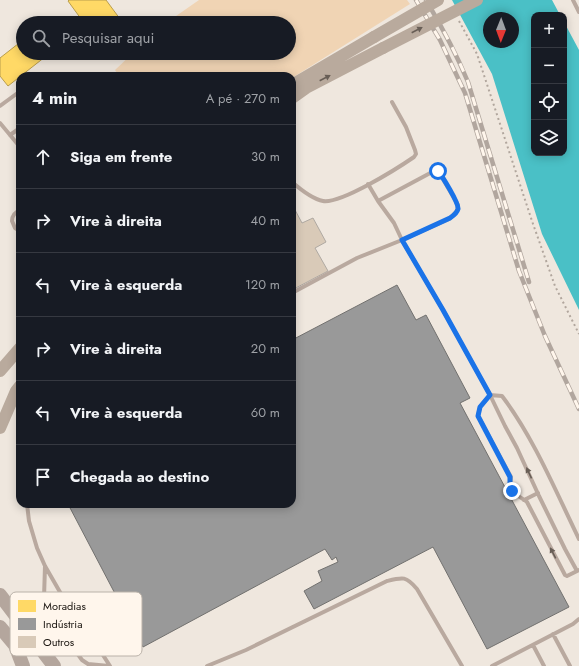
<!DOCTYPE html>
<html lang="pt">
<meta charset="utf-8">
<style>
:root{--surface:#171b24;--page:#242831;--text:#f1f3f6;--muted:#9ea1a6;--line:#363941}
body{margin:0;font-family:Jost,sans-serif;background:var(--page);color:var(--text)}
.controls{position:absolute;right:12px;top:12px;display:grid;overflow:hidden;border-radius:8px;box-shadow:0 2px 10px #0003}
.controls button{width:36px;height:36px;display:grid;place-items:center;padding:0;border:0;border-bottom:1px solid var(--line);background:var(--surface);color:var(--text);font:20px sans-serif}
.compass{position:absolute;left:483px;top:12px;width:36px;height:36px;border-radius:50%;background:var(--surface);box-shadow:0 2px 10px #0003;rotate:181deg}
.stop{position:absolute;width:12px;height:12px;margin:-9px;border:3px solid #1a73e8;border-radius:50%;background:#fff}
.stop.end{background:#1a73e8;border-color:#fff;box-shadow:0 1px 4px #0008}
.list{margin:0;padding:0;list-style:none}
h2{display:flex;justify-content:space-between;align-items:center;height:52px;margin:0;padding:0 16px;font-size:17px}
h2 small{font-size:13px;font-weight:400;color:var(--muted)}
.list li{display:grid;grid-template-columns:26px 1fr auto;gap:12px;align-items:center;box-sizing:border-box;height:64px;padding:0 16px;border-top:1px solid var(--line)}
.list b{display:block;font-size:15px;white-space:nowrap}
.list em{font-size:13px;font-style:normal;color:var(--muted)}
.icon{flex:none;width:22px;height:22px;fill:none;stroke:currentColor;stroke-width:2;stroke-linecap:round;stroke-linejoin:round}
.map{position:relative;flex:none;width:579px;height:666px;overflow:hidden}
.search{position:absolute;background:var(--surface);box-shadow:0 2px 10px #0003;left:16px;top:16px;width:280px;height:44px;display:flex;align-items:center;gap:10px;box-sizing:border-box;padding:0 14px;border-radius:22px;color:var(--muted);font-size:15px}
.panel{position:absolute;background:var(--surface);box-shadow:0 2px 10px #0003;left:16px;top:72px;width:280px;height:436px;border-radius:12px}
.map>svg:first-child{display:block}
.green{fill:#f0d4b4}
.water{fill:#4ac0c6;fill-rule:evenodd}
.homes{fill:#ffd966;stroke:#ba9e4c}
.industry{fill:#999;stroke:#72716f}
.building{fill:#d9cab8;stroke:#afa9a2}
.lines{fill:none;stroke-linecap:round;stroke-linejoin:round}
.path{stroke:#b1a69d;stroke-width:2;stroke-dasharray:2 3;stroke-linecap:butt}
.lane{stroke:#b9a99f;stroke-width:4}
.primary{stroke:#b9aa9d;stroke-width:12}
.highway{stroke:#b4a69d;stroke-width:14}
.rail-casing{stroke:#b1a69e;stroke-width:4.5}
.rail{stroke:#fff6ec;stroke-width:3;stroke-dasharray:9;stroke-linecap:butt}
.primary-bridge{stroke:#b9aa9d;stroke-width:12}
.oneway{fill:#685e56}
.route{stroke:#1a73e8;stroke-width:5}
.key{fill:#fff6ec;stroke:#bab2a9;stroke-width:1}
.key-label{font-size:11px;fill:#18130e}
</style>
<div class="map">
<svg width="579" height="666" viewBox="0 0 579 666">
<rect width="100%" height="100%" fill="#efe7de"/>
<path class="green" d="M199,0H407L410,4L292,78V76H119L115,70L133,53H289V23H166Z"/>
<path class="water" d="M452,0H552L560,15H534V153H564V22L579,50V310L542,234L492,74ZM489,18H513V42H489Z"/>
<path class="homes" d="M69,0H106L123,23H84L68,1Z
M23,40V53H50L8,86L0,76V58Z"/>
<path class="industry" d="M397,285L416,320L426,315L470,398L460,403L569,607L487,649L433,547L314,609L304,591L322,581L318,571L338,562L336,557L332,560L325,549L143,647L68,504H292V340Z"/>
<path class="building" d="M292,208H294L302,223L313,218L326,242L315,248L328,271L292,290Z"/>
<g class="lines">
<path class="path" d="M459,21L477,54L532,221L555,286L579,334"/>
<path class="lane" d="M573,0L579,12
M0,106L19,92
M0,123L20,147
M10,135L20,128
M292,162L293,157
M292,182C300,189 312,199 323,201C341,204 398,168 414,157L416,154L415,150L406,127L392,102
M368,184L378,201L394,223L402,240L443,310L490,395L502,396C534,438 556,492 579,539
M20,210C15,212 12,215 12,221L15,228L20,231
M292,293L357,258L402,240L449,219C454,214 458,212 458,205L440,174L438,171H434L378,201
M524,500L538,493
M27,504L29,521L37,548L45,566L72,613L94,641L110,666
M45,566L44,598L51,617L82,660L88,664L109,666
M577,571L565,549L539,496L517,448L505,426L490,395L480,407L478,416L511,477C511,479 510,481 510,483C510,494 520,496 527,502L565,575L567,576L579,570
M553,634L570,666
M533,645L544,666
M207,666L246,650L387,581C403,577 406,576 417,589L462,666
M492,666L573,624L579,619"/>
<path class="primary" d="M292,85L374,37
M292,98L306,88L383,48
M0,371L20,348
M0,428L16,391L20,386"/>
<path class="highway" d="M0,595L54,666
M0,627L15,645L23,666"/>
<defs>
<path id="rail" d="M416,0L440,40L465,93L475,126L519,271L545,336L579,409
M426,0C442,27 456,53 468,82L529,282"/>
</defs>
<use href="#rail" class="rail-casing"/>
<use href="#rail" class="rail"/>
<path class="primary-bridge" d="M374,37L438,0
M383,48L477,0"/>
</g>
<defs><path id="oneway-solid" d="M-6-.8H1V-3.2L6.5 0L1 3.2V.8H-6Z"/></defs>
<g class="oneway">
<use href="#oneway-solid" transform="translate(417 30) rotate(-27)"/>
<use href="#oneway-solid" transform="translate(325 78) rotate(-27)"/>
<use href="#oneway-solid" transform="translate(529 473) rotate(-115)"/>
<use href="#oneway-solid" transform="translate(553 553) rotate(-117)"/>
</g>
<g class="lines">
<path class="route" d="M438,171C442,176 459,203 458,209C457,213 453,216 450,218L402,240L443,310L490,395L480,407L478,416L510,477V483L512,491"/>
</g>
<rect x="10" y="592" width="132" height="64" rx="6" class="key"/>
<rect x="18" y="600" width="18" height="12" fill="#ffd966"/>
<rect x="18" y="618" width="18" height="12" fill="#999"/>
<rect x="18" y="636" width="18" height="12" fill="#d9cab8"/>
<g class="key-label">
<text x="43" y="610">Moradias</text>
<text x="43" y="628">Indústria</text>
<text x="43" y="646">Outros</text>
</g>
</svg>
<div class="controls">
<button>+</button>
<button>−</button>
<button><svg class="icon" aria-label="locate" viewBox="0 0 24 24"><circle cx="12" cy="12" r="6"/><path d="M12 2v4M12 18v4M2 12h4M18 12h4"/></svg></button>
<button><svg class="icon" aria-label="layers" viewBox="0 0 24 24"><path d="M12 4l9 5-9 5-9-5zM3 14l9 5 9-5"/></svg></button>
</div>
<svg class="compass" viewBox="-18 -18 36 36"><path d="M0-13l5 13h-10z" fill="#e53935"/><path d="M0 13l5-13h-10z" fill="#9ea1a6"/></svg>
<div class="stop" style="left:438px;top:171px"></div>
<div class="stop end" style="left:512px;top:491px"></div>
<div class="search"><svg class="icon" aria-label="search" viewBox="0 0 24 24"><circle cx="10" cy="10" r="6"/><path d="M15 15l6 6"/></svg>Pesquisar aqui</div>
<section class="panel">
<h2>4 min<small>A pé · 270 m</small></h2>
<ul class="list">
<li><svg class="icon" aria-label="ahead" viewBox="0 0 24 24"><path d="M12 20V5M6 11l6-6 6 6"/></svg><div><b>Siga em frente</b></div><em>30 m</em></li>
<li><svg class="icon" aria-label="right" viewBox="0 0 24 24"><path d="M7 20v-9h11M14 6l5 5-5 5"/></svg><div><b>Vire à direita</b></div><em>40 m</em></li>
<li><svg class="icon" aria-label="left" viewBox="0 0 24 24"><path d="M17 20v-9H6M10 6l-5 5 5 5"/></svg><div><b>Vire à esquerda</b></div><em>120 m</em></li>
<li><svg class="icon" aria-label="right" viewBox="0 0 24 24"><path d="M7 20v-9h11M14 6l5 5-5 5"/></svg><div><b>Vire à direita</b></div><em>20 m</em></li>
<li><svg class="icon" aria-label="left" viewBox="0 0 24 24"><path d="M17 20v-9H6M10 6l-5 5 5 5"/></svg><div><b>Vire à esquerda</b></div><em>60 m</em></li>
<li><svg class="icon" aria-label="arrive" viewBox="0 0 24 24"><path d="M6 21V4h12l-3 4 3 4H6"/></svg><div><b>Chegada ao destino</b></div></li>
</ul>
</section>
</div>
